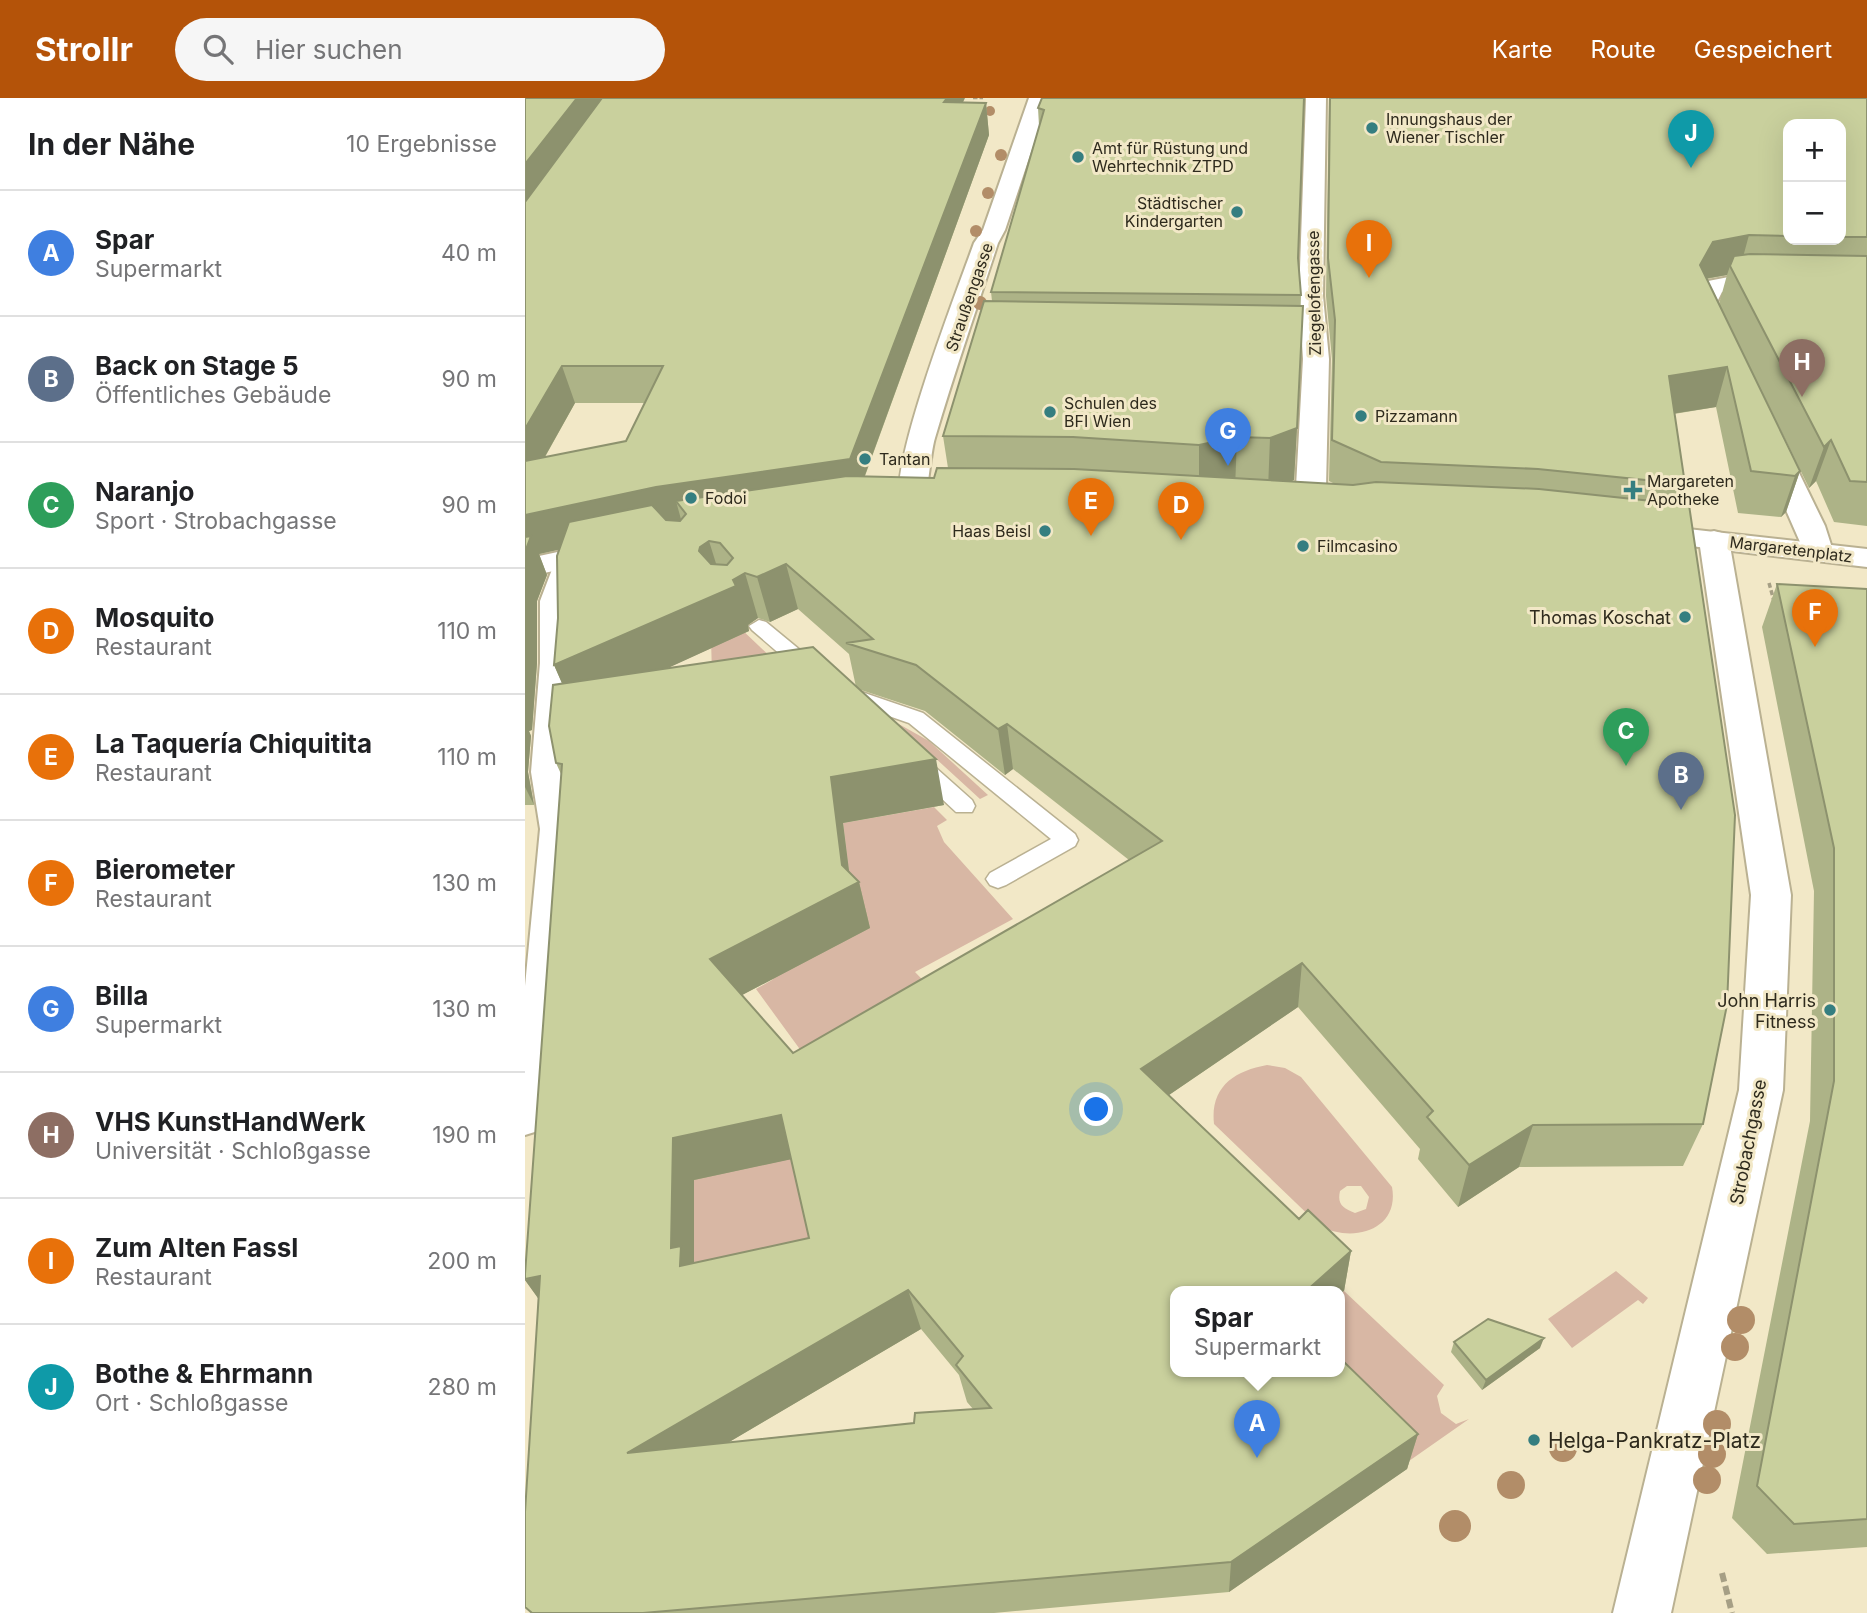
<!DOCTYPE html>
<html lang="de">
<meta charset="utf-8">
<style>
:root{--surface:#fff;--page:#f6f6f6;--text:#202124;--muted:#757577;--line:#e0e0e0;--accent:#b45309}
body{margin:0;font-family:Inter,sans-serif;background:var(--page);color:var(--text)}
.controls{position:absolute;right:21px;top:21px;display:grid;overflow:hidden;border-radius:14px;box-shadow:0 7px 28px #0002}
.controls button{width:63px;height:63px;display:grid;place-items:center;padding:0;border:0;border-bottom:2px solid var(--line);background:var(--surface);color:var(--text);font:35px sans-serif}
.you{position:absolute;left:572px;top:1012px;width:24px;height:24px;margin:-18px;border:5px solid #fff;border-radius:50%;background:#1a73e8;box-shadow:0 0 0 10px #1a73e833}
.badge{display:grid;place-items:center;width:46px;height:46px;border-radius:50%;background:var(--accent);color:#fff;font-size:23px;font-weight:700}
.pin{position:absolute;translate:-50% -58px;filter:drop-shadow(0 2px 4px #0008)}
.pin::after{content:'';position:absolute;top:37px;width:24px;height:21px;background:inherit;clip-path:polygon(0 0,100% 0,50% 100%)}
.popup{position:absolute;left:645px;top:1188px;width:175px;height:91px;box-sizing:border-box;display:grid;place-content:center;border-radius:14px;background:var(--surface);filter:drop-shadow(0 2px 5px #0005);font-size:23px;white-space:nowrap;color:var(--muted)}
.popup b{font-size:26px;color:var(--text)}
.popup::after{content:'';position:absolute;left:50%;top:100%;margin-left:-14px;border:14px solid transparent;border-top-color:var(--surface)}
.list{margin:0;padding:0;list-style:none}
h2{display:flex;justify-content:space-between;align-items:center;height:91px;margin:0;padding:0 28px;font-size:30px}
h2 small{font-size:23px;font-weight:400;color:var(--muted)}
.list li{display:grid;grid-template-columns:46px 1fr auto;gap:21px;align-items:center;box-sizing:border-box;height:126px;padding:0 28px;border-top:2px solid var(--line)}
.list b{display:block;font-size:26px;white-space:nowrap}
.list p{margin:0;font-size:23px;white-space:nowrap;color:var(--muted)}
.list em{font-size:23px;font-style:normal;color:var(--muted)}
.icon{flex:none;width:38px;height:38px;fill:none;stroke:currentColor;stroke-width:2;stroke-linecap:round;stroke-linejoin:round}
.map{position:relative;flex:none;width:1342px;height:1515px;overflow:hidden}
header{display:flex;align-items:center;gap:42px;box-sizing:border-box;height:98px;padding:0 35px;background:var(--accent);color:#fff}
header strong{font-size:33px}
nav{display:flex;gap:38px;margin-inline-start:auto;font-size:24px}
.search{width:490px;height:63px;background:var(--page);display:flex;align-items:center;gap:18px;box-sizing:border-box;padding:0 24px;border-radius:38px;color:var(--muted);font-size:26px}
main{display:flex}
aside{flex:1;background:var(--surface)}
.map>svg:first-child{display:block}
.green{fill:#d8b7a4;fill-rule:evenodd}
.lines{fill:none;stroke-linecap:round;stroke-linejoin:round}
.lane-casing{stroke:#bab192;stroke-width:3}
.street-casing{stroke:#bab192;stroke-width:4}
.secondary-casing{stroke:#bab192;stroke-width:4}
.path-far2{stroke:#a69f85;stroke-width:2.5;stroke-dasharray:4.5 2;stroke-linecap:butt}
.path-far1{stroke:#a69f85;stroke-width:3.5;stroke-dasharray:5 2.5;stroke-linecap:butt}
.path{stroke:#a69f85;stroke-width:6;stroke-dasharray:9 4.5;stroke-linecap:butt}
.lane{fill:#fff;fill-rule:evenodd}
.street{fill:#fff;fill-rule:evenodd}
.secondary{fill:#fff;fill-rule:evenodd}
.tree{fill:#b28d68}
.wall{fill:#adb387;fill-rule:evenodd}
.shaded-wall{fill:#8d926e}
.building{fill:#c9d09d;stroke:#8d926e;stroke-width:2;fill-rule:evenodd}
.poi-dot{fill:#357e80;stroke:#f2e8c7;stroke-width:2.5}
.labels{text-anchor:middle;dominant-baseline:central;stroke-width:6;stroke-linejoin:round;paint-order:stroke}
.far-poi-label{font-size:16px;fill:#2e2a1d;stroke:#f2e8c7;text-anchor:start}
.far-street-label{font-size:16px;fill:#2e2a1d;stroke:#f2e8c7}
.poi-label{font-size:18px;fill:#2e2a1d;stroke:#f2e8c7;text-anchor:end}
.street-label{font-size:18px;fill:#2e2a1d;stroke:#f2e8c7}
.near-poi-label{font-size:21px;fill:#2e2a1d;stroke:#f2e8c7;text-anchor:start}
</style>
<header>
<strong>Strollr</strong>
<div class="search"><svg class="icon" aria-label="search" viewBox="0 0 24 24"><circle cx="10" cy="10" r="6"/><path d="M15 15l6 6"/></svg>Hier suchen</div>
<nav><a>Karte</a><a>Route</a><a>Gespeichert</a></nav>
</header>
<main>
<aside>
<h2>In der Nähe<small>10 Ergebnisse</small></h2>
<ul class="list">
<li><span class="badge" style="background:#3f7fe0">A</span><div><b>Spar</b><p>Supermarkt</p></div><em>40 m</em></li>
<li><span class="badge" style="background:#5c6f8a">B</span><div><b>Back on Stage 5</b><p>Öffentliches Gebäude</p></div><em>90 m</em></li>
<li><span class="badge" style="background:#2e9e5b">C</span><div><b>Naranjo</b><p>Sport · Strobachgasse</p></div><em>90 m</em></li>
<li><span class="badge" style="background:#e8710a">D</span><div><b>Mosquito</b><p>Restaurant</p></div><em>110 m</em></li>
<li><span class="badge" style="background:#e8710a">E</span><div><b>La Taquería Chiquitita</b><p>Restaurant</p></div><em>110 m</em></li>
<li><span class="badge" style="background:#e8710a">F</span><div><b>Bierometer</b><p>Restaurant</p></div><em>130 m</em></li>
<li><span class="badge" style="background:#3f7fe0">G</span><div><b>Billa</b><p>Supermarkt</p></div><em>130 m</em></li>
<li><span class="badge" style="background:#8d6e63">H</span><div><b>VHS KunstHandWerk</b><p>Universität · Schloßgasse</p></div><em>190 m</em></li>
<li><span class="badge" style="background:#e8710a">I</span><div><b>Zum Alten Fassl</b><p>Restaurant</p></div><em>200 m</em></li>
<li><span class="badge" style="background:#0f9aa8">J</span><div><b>Bothe &amp; Ehrmann</b><p>Ort · Schloßgasse</p></div><em>280 m</em></li>
</ul>
</aside>
<div class="map">
<svg width="1342" height="1515" viewBox="0 0 1342 1515">
<rect width="100%" height="100%" fill="#f2e8c7"/>
<path class="green" d="M213,528L292,603L188,611L186,541Z
M372,625L404,643L463,697L455,701Z
M409,709L422,722L412,728L419,744L488,821L390,874L416,901L290,972L231,891L247,882L326,791L318,725Z
M742,967L760,970L776,979L867,1089C875,1133 827,1145 795,1128L689,1026C685,989 709,973 742,967ZM822,1088H836L844,1099L841,1111L830,1115C818,1110 812,1107 815,1093Z
M173,1027L272,1060L300,1147L155,1192L169,1144V1120L154,1123Z
M1091,1173L1123,1200L1118,1206L1113,1202L1047,1250L1023,1221Z
M819,1193L919,1287L912,1298L916,1315L931,1326L944,1321L884,1363L882,1371L787,1274H814V1197Z"/>
<g class="lines">
<defs>
<path id="lane" d="M234,522L241,524L292,566L295,571L292,576H278L227,532L224,528Z
M322,589L398,615L550,736L553,742L550,748L481,787L473,790L465,787L461,781L465,775L526,741L384,625L315,601L312,596Z
M394,660L402,662L447,702L450,708L447,714H431L386,672L383,667L386,662Z"/>
<path id="street" d="M504,0H524L480,132L473,145C452,210 429,275 410,340C405,356 403,400 397,408L387,411L377,408C358,381 435,185 449,145L458,132Z
M781,0H801L798,198L804,261L801,389L796,395L786,398L776,395L771,389L778,261L774,198Z
M1214,177L1342,180V194L1214,191L1197,194L1191,206L1208,238L1204,243H1186L1167,206L1178,184Z
M1246,338L1256,340L1260,346L1300,428L1308,453L1304,460L1293,462L1282,460L1232,346L1236,340Z
M1189,433L1200,436L1204,442L1266,797L1258,992L1146,1515H1088L1214,992L1226,797L1174,442L1178,436Z
M45,451L56,453L61,460L47,503L49,565L42,674L53,731L35,982L16,1032L0,1037V888L15,731L6,674L15,565V503L34,453Z"/>
<path id="secondary" d="M1118,426L1342,451V469L1107,441L1103,435L1107,429Z
M84,443L95,445L99,452L95,459L0,479V461Z"/>
</defs>
<use href="#lane" class="lane-casing"/>
<use href="#street" class="street-casing"/>
<use href="#secondary" class="secondary-casing"/>
<path class="path-far2" d="M448,0H458"/>
<path class="path-far1" d="M1244,485L1249,503"/>
<path class="path" d="M1197,1475L1207,1515"/>
<use href="#lane" class="lane"/>
<use href="#street" class="street"/>
<use href="#secondary" class="secondary"/>
</g>
<g class="tree">
<circle cx="465" cy="13" r="5"/>
<circle cx="476" cy="57" r="6"/>
<circle cx="463" cy="95" r="6"/>
<circle cx="451" cy="133" r="6"/>
<circle cx="455" cy="205" r="7"/>
<circle cx="1216" cy="1222" r="14"/>
<circle cx="1210" cy="1249" r="14"/>
<circle cx="1192" cy="1326" r="14"/>
<circle cx="1038" cy="1350" r="14"/>
<circle cx="1187" cy="1356" r="14"/>
<circle cx="1182" cy="1382" r="14"/>
<circle cx="986" cy="1387" r="14"/>
<circle cx="930" cy="1428" r="16"/>
</g>
<path class="wall" d="M0,0L461,5L464,37L340,378L409,380L423,370L418,338L467,203L466,194L514,28L513,10L517,0L773,160L776,197L772,330L769,382L766,384L810,386L804,383L807,261L801,198L804,0H1342V428L1309,424L1291,383L1284,390L1194,206L1275,373L1261,414L1256,419L1213,415L1191,309L1149,316L1160,386L1154,406L1178,1026L1158,1068L994,1069L933,1109L893,1061L895,1051L773,909L644,997L774,1121L826,1153L819,1193L650,1194L893,1336L882,1371L704,1494L469,1515H6L13,1200L0,1182V1176L36,676L31,665L37,585L29,567L33,520L35,451L14,456L22,477L12,503V565L7,632L4,633L6,638L3,674L9,707H0ZM1263,26H1316V142H1263ZM1202,177L1194,206L1182,181ZM50,305H119L101,343L20,359ZM273,511L324,556L331,589L142,570L224,533L223,527L233,520L245,524ZM333,591L400,613L480,677L488,671L604,762L268,955L217,897L345,830L334,784L324,775L318,725L419,707ZM266,1061L284,1140L169,1165V1082ZM396,1231L434,1277L442,1304L448,1311L389,1325L204,1344Z
M1252,486L1342,491V1449L1242,1456L1207,1420L1285,1023L1289,793L1237,529Z
M929,1244L1015,1250L957,1292L926,1254Z"/>
<path class="shaded-wall" d="M52,0H85L0,114V66Z
M422,0H440L423,36L419,4Z
M461,5L464,37L332,399L161,416L151,403L157,425L14,456L22,477L12,503V565L7,632L4,633L6,638L3,674L9,707L0,689V417L131,389Z
M1224,137L1214,174L1205,168L1202,177L1178,181L1175,167L1188,144Z
M37,268L50,305L0,394V331Z
M1202,269L1191,309L1133,318L1144,278Z
M772,330L769,382L743,392L745,340Z
M712,339L710,391L674,399V347Z
M1306,342L1291,383L1284,390L1299,349Z
M1275,373L1261,414L1256,419L1270,378Z
M184,443L198,488L174,453L175,449Z
M261,466L273,511L245,524L232,479Z
M220,475L233,520L223,527L224,533L49,613L29,567L208,482Z
M482,626L488,671L480,677L473,631Z
M411,661L419,707L318,725L326,788L334,784L345,830L202,905L185,861L306,679Z
M777,865L773,909L619,1014L616,971Z
M256,1017L272,1060L169,1082V1172L177,1207L146,1150L148,1040Z
M1008,1027L994,1069L933,1109L944,1067Z
M826,1153L819,1193L814,1197V1194H780Z
M15,1178L28,1221L0,1182Z
M383,1192L396,1231L128,1389L102,1355Z
M1019,1240L1015,1250L957,1292L961,1282Z
M893,1336L882,1371L704,1494L706,1464Z"/>
<path class="building" d="M0,0H52L0,66Z
M77,0H422L419,4L461,5L325,361L131,389L0,417V363L101,343L138,268H37L0,331V104Z
M517,0H779L773,160L776,197L466,194L519,12L513,10Z
M805,0H1342V139H1316V26H1263V138L1224,137L1188,144L1175,167L1275,373L1270,378L1226,373L1202,269L1144,278L1160,386L1013,371L856,364L807,342L810,222L803,160Z
M1225,156L1342,158V384L1325,383L1306,342L1299,349L1205,168L1209,158Z
M459,203L778,208L772,330L745,340L712,339L674,347L548,339L418,338Z
M412,370L549,371L828,387L851,384L1014,391L1164,407L1210,717L1202,907L1178,1026L1008,1027L944,1067L902,1019L908,1013L777,865L616,971L774,1121L783,1112L826,1153L780,1194H650V1274H814V1259L893,1336L706,1464L118,1515H7L0,1509V1414L15,1178L0,1181V1176L37,666L31,665L24,628L28,587L288,549L411,661L306,679L317,767L334,784L185,861L268,955L637,743L482,626L473,631L391,567L321,545L348,541L261,466L232,479L220,475L208,482L211,488L29,567L33,520L32,458L44,424L127,407L141,422L155,423L161,416L151,403L322,378L409,380ZM184,443L195,445L208,460L202,467L186,466L174,453L175,449ZM256,1017L284,1140L155,1168L156,1148L146,1150L148,1040ZM383,1192L438,1258L431,1267L466,1310L390,1315L389,1325L102,1355Z
M6,438L0,454V439Z
M1252,486L1342,491V1421L1269,1426L1232,1388L1309,983V750Z
M963,1221L1019,1240L961,1282L929,1244Z"/>
<g class="poi-dot">
<circle cx="847" cy="30" r="7"/>
<circle cx="553" cy="59" r="7"/>
<circle cx="712" cy="114" r="7"/>
<circle cx="525" cy="314" r="7"/>
<circle cx="836" cy="318" r="7"/>
<circle cx="340" cy="361" r="7"/>
<path d="M1104.5 381.5h7v7h7v7h-7v7h-7v-7h-7v-7h7z"/>
<circle cx="166" cy="400" r="7"/>
<circle cx="520" cy="433" r="7"/>
<circle cx="778" cy="448" r="7"/>
<circle cx="1160" cy="519" r="7"/>
<circle cx="1305" cy="912" r="7"/>
<circle cx="1009" cy="1342" r="7"/>
</g>
<g class="labels">
<g class="far-poi-label">
<text x="861" y="21">Innungshaus der<tspan x="861" dy="18">Wiener Tischler</tspan></text>
<text x="567" y="50">Amt für Rüstung und<tspan x="567" dy="18">Wehrtechnik ZTPD</tspan></text>
<text x="698" y="105" text-anchor="end">Städtischer<tspan x="698" dy="18">Kindergarten</tspan></text>
<text x="539" y="305">Schulen des<tspan x="539" dy="18">BFI Wien</tspan></text>
<text x="850" y="318">Pizzamann</text>
<text x="354" y="361">Tantan</text>
<text x="1122" y="383">Margareten<tspan x="1122" dy="18">Apotheke</tspan></text>
<text x="180" y="400">Fodoi</text>
<text x="506" y="433" text-anchor="end">Haas Beisl</text>
<text x="792" y="448">Filmcasino</text>
</g>
<g class="far-street-label">
<text transform="translate(789 195) rotate(-91)">Ziegelofengasse</text>
<text transform="translate(444 199) rotate(-71)">Straußengasse</text>
<text transform="translate(1266 451) rotate(7)">Margaretenplatz</text>
</g>
<g class="poi-label">
<text x="1146" y="519">Thomas Koschat</text>
<text x="1291" y="902">John Harris<tspan x="1291" dy="21">Fitness</tspan></text>
</g>
<g class="street-label">
<text transform="translate(1223 1044) rotate(-79)">Strobachgasse</text>
</g>
<g class="near-poi-label">
<text x="1023" y="1342">Helga-Pankratz-Platz</text>
</g>
</g>
</svg>
<div class="controls">
<button>+</button>
<button>−</button>
</div>
<div class="you"></div>
<div class="pin badge" style="left:732px;top:1360px;background:#3f7fe0">A</div>
<div class="popup"><b>Spar</b>Supermarkt</div>
<div class="pin badge" style="left:1156px;top:712px;background:#5c6f8a">B</div>
<div class="pin badge" style="left:1101px;top:668px;background:#2e9e5b">C</div>
<div class="pin badge" style="left:656px;top:442px;background:#e8710a">D</div>
<div class="pin badge" style="left:566px;top:438px;background:#e8710a">E</div>
<div class="pin badge" style="left:1290px;top:549px;background:#e8710a">F</div>
<div class="pin badge" style="left:703px;top:368px;background:#3f7fe0">G</div>
<div class="pin badge" style="left:1277px;top:299px;background:#8d6e63">H</div>
<div class="pin badge" style="left:844px;top:180px;background:#e8710a">I</div>
<div class="pin badge" style="left:1166px;top:70px;background:#0f9aa8">J</div>
</div>
</main>
